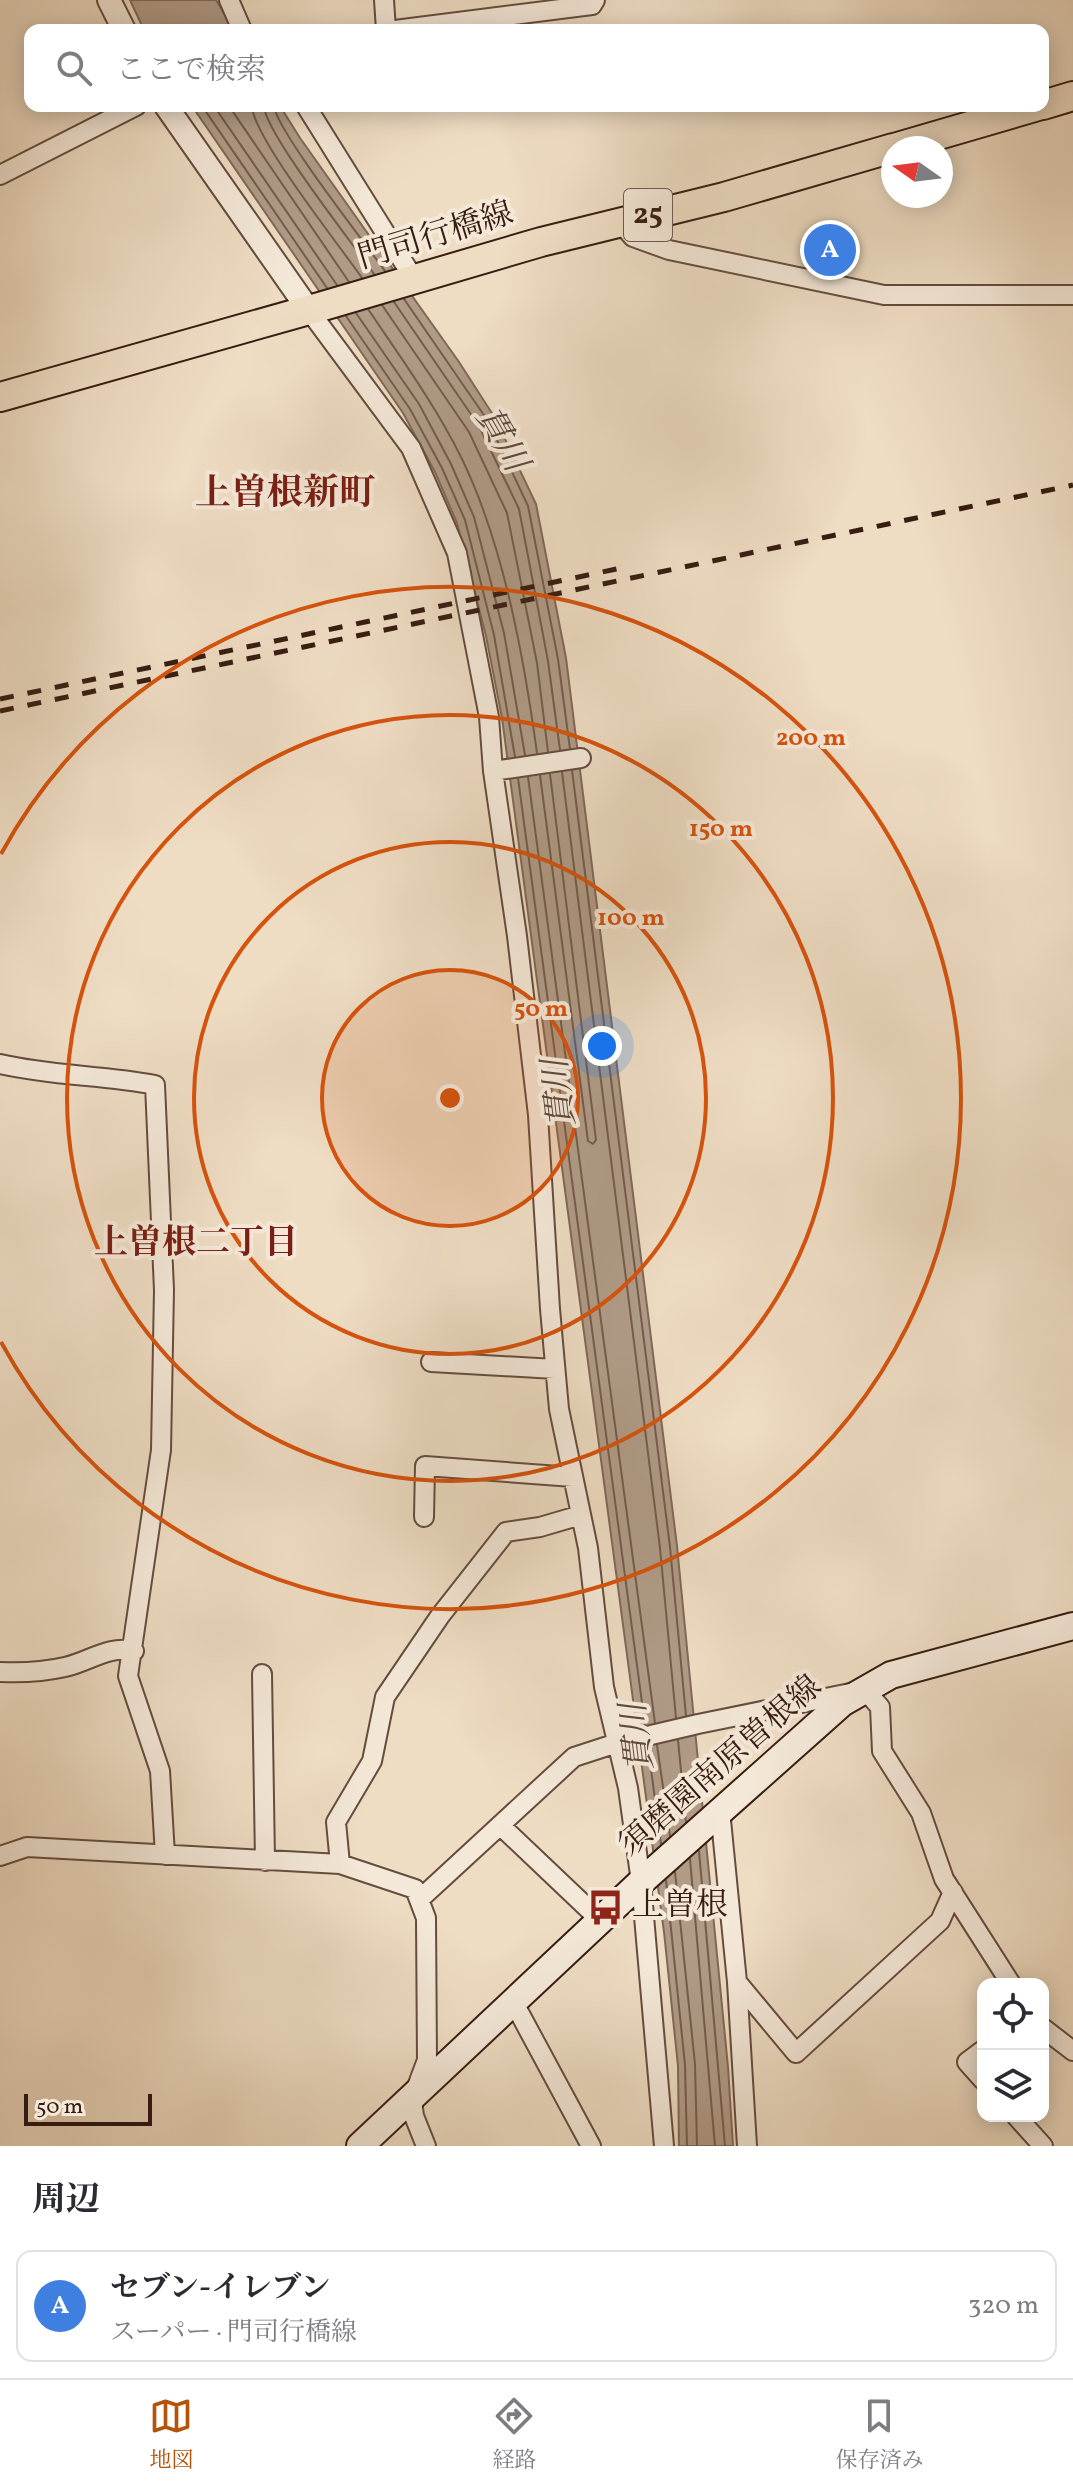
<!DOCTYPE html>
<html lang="ja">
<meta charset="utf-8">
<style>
:root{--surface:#fff;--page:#f7f7f7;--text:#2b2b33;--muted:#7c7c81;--line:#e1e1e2;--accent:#b45309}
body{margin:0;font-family:Vollkorn,"Noto Serif JP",serif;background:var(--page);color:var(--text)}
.controls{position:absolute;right:24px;bottom:24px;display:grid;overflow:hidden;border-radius:16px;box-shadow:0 4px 20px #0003}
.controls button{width:72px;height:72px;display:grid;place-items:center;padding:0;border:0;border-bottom:2px solid var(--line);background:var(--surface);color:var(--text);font:40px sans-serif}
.compass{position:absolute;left:881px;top:136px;width:72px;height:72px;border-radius:50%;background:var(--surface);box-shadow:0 4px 20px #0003;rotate:284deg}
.scale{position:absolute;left:24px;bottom:20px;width:128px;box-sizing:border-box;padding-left:8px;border:4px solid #371c12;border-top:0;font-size:22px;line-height:28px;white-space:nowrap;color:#371c12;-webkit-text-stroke:6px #f4e8d8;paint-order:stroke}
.you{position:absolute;left:602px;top:1046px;width:28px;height:28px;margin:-20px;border:6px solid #fff;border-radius:50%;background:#1a73e8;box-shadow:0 0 0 12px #1a73e833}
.badge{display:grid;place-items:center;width:52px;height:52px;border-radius:50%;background:var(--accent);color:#fff;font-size:26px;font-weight:700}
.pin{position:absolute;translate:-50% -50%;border:4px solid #fff;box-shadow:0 2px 8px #0006}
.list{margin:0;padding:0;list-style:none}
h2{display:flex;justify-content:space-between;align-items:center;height:104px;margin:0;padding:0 32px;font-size:34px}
h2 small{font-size:26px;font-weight:400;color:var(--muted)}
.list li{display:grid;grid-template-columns:52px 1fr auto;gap:24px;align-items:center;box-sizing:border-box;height:112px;margin:0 16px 16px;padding:0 16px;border:2px solid var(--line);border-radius:16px}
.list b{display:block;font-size:30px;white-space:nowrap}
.list p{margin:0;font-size:26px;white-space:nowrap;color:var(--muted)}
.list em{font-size:26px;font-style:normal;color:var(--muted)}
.icon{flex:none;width:44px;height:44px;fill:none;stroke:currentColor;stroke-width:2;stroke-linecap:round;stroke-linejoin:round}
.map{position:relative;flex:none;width:1073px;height:2146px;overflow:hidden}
.search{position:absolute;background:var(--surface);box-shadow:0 4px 20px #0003;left:24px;right:24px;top:24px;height:88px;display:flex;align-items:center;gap:20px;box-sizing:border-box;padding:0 28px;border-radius:16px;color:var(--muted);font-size:30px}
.sheet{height:232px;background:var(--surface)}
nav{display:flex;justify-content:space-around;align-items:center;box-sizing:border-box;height:112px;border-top:2px solid var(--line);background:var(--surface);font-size:22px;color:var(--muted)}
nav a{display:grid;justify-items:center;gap:4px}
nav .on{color:var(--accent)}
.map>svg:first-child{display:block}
.water{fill:#b09b87;stroke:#806858;stroke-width:2}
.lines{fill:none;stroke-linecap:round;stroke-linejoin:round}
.shore{stroke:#745c4c;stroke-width:2}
.minor-casing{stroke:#654c3e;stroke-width:22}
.tertiary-casing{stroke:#654c3e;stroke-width:26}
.secondary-casing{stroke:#371c12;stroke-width:30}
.primary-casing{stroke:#371c12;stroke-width:32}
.minor{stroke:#f4e8d8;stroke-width:18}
.tertiary{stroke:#f4e8d8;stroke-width:22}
.secondary{stroke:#f4e8d8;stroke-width:26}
.primary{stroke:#eedcc3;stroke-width:28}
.rail{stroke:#371c12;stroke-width:5;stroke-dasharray:14 14;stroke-linecap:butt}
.ring{fill:none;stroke:#d6530d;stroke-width:4}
.labels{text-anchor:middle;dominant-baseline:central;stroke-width:8;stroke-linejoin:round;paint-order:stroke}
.shield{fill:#f4e8d8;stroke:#70594d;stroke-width:2}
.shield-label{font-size:30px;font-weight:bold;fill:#371c12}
.street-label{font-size:32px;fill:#371c12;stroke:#f4e8d8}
.poi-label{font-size:32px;fill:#371c12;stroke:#f4e8d8;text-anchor:start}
.water-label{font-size:34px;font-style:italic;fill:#61483b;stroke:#f4e8d8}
.neighbourhood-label{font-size:34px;font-weight:bold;fill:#7a1f14;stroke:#f4e8d8}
.quarter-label{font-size:36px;font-weight:bold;fill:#7a1f14;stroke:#f4e8d8}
.centre{fill:#d6530d;stroke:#f4e8d8;stroke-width:4}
.ring-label{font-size:24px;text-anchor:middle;font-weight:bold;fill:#d6530d;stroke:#f4e8d8;stroke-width:8;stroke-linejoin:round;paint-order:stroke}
</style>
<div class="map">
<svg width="1073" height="2146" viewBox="0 0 1073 2146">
<rect width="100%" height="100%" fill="#eedcc3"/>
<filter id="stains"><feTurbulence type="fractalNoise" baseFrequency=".0025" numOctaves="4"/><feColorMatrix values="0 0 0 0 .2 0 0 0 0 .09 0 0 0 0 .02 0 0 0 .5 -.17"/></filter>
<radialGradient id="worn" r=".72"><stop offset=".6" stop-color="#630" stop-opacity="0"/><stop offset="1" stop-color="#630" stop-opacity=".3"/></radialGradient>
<path class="water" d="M130,0H216L234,30H144Z
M192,106H280L300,138L459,362L495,418L536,504L566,658L677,1546L728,2067L733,2146H679L678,2066L664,1932L502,718L486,636L457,523L435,472L403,413Z"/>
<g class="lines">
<path class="shore" d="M202,106L327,288
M214,106L337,285
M229,106L349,282
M252,106C253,137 340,246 362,278
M264,106C265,133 354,245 374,274
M274,106C277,131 365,243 385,271
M404,299L488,421L528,506L558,659L570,749
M394,302L479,426L519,509L548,661L560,750
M382,305L469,432L507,513L537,663L548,752
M368,309C401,358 436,406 462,459C504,546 524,658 537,753
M356,313L419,404L451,464L474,517L504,633L525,755
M346,316L410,409L442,468L465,520L494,635L515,757
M572,770L670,1547L686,1716
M562,772L660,1548L676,1718
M540,775L588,1141L593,1144L596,1140L550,774
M528,777L655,1723
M518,778L645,1725
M678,1740L686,1822
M657,1745L670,1836
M648,1747L661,1844
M699,1851L725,2146
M690,1859L715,2146
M675,1872L695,2064L697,2146
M666,1880L685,2065L687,2146"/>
<defs>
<path id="minor" d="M229,0L242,30
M384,0L386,30
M395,30L592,5L595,0
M306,106L414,279
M0,175L136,106
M621,223L633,237L669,250L884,295H1073
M308,309L411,448L457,553L489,717L493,771L517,936L538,1115L550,1309L559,1409L588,1548L604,1687L628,1788L641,1882L664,2146
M493,771L581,758
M0,1064C51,1076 103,1075 155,1085L164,1290L161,1450L128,1676L160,1771L165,1855
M431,1362L555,1369
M424,1517L425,1466L573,1477
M0,1672C22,1673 43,1672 65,1667C89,1662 108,1645 134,1651
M262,1674L265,1861
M720,1810L737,1982L747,2146
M500,1825L600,1920
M0,1856L27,1847L340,1864L415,1889L426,1918L427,2060L412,2100L414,2116L426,2146
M340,1864L336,1822L372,1761L385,1697L440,1616L506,1532L540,1527L581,1515
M420,1899L574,1757L617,1743L698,1724L865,1690L880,1707L882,1751L921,1813L944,1879L1011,1984
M737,1982L796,2053L940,1921L953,1892
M514,2003L591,2146
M1043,2028L1073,2051
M983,2050L967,2062L983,2080
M1016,2116L1043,2146"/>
<path id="tertiary" d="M109,0L124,30
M166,106L308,309"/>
<path id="secondary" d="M360,2146L641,1882L842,1703L891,1675L1073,1626"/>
<path id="primary" d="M1043,105L1073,96
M894,148L1038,106
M0,397L323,306L541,242L724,197L893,148"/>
</defs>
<use href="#minor" class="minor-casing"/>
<use href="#tertiary" class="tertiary-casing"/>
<use href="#secondary" class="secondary-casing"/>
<use href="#primary" class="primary-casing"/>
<use href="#minor" class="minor"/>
<use href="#tertiary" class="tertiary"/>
<use href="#secondary" class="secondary"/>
<use href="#primary" class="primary"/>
<path class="rail" d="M0,699L626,567
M0,711L1073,485"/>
</g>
<circle cx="450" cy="1098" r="128" fill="#d6530d" fill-opacity=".12"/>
<g class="ring">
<circle cx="450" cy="1098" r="128"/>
<circle cx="450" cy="1098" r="256"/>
<circle cx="450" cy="1098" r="383"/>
<path d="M1 854A511 511 0 1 1 1 1342"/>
</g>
<defs>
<symbol id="bus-bare" viewBox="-9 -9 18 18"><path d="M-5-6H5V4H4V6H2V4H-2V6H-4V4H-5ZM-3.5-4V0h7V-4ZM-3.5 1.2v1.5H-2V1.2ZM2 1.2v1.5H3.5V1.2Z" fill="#8f2418" stroke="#f4e8d8" stroke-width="2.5" paint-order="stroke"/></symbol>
</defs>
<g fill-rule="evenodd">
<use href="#bus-bare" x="580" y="1882" width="51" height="51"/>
</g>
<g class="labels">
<rect class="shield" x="624" y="189" width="48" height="52" rx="6"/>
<g class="shield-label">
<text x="648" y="215">25</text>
</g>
<g class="street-label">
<text transform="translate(436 237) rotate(-17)">門司行橋線</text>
<text transform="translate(721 1767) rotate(-41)">須磨園南原曽根線</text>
</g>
<g class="poi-label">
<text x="632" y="1907">上曽根</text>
</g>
<g class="water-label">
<text transform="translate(500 440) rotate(60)">貫川</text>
<text transform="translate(561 1093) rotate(-97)">貫川</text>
<text transform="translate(639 1737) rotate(-97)">貫川</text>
</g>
<g class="neighbourhood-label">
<text x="196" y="1244">上曽根二丁目</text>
</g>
<g class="quarter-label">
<text x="285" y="495">上曽根新町</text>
</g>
</g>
<circle cx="450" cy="1098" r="12" class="centre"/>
<g class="ring-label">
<text x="811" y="745">200 m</text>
<text x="721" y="836">150 m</text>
<text x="631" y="925">100 m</text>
<text x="541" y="1016">50 m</text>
</g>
<rect width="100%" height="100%" filter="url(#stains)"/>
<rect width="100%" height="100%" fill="url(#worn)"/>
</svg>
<div class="controls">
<button><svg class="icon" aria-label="locate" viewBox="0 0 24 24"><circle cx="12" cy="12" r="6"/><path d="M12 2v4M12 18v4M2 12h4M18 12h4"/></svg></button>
<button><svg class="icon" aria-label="layers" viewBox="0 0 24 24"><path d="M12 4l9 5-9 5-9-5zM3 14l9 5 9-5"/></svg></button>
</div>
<svg class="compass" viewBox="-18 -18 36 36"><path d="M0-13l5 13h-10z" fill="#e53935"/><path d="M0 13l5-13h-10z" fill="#7c7c81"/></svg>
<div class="scale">50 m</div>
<div class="you"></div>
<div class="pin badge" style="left:830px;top:250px;background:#3f7fe0">A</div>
<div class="search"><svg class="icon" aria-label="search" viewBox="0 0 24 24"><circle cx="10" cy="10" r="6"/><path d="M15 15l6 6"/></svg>ここで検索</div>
</div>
<section class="sheet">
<h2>周辺<small></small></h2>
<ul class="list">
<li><span class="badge" style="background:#3f7fe0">A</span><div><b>セブン-イレブン</b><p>スーパー · 門司行橋線</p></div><em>320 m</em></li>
</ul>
</section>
<nav>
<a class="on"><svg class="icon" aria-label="map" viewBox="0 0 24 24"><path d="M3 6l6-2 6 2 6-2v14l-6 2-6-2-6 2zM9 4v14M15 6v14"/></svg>地図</a>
<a><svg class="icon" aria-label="directions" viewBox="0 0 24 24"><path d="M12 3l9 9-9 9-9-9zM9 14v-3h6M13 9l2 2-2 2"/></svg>経路</a>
<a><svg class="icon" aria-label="saved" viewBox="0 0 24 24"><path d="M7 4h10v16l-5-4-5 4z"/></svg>保存済み</a>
</nav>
